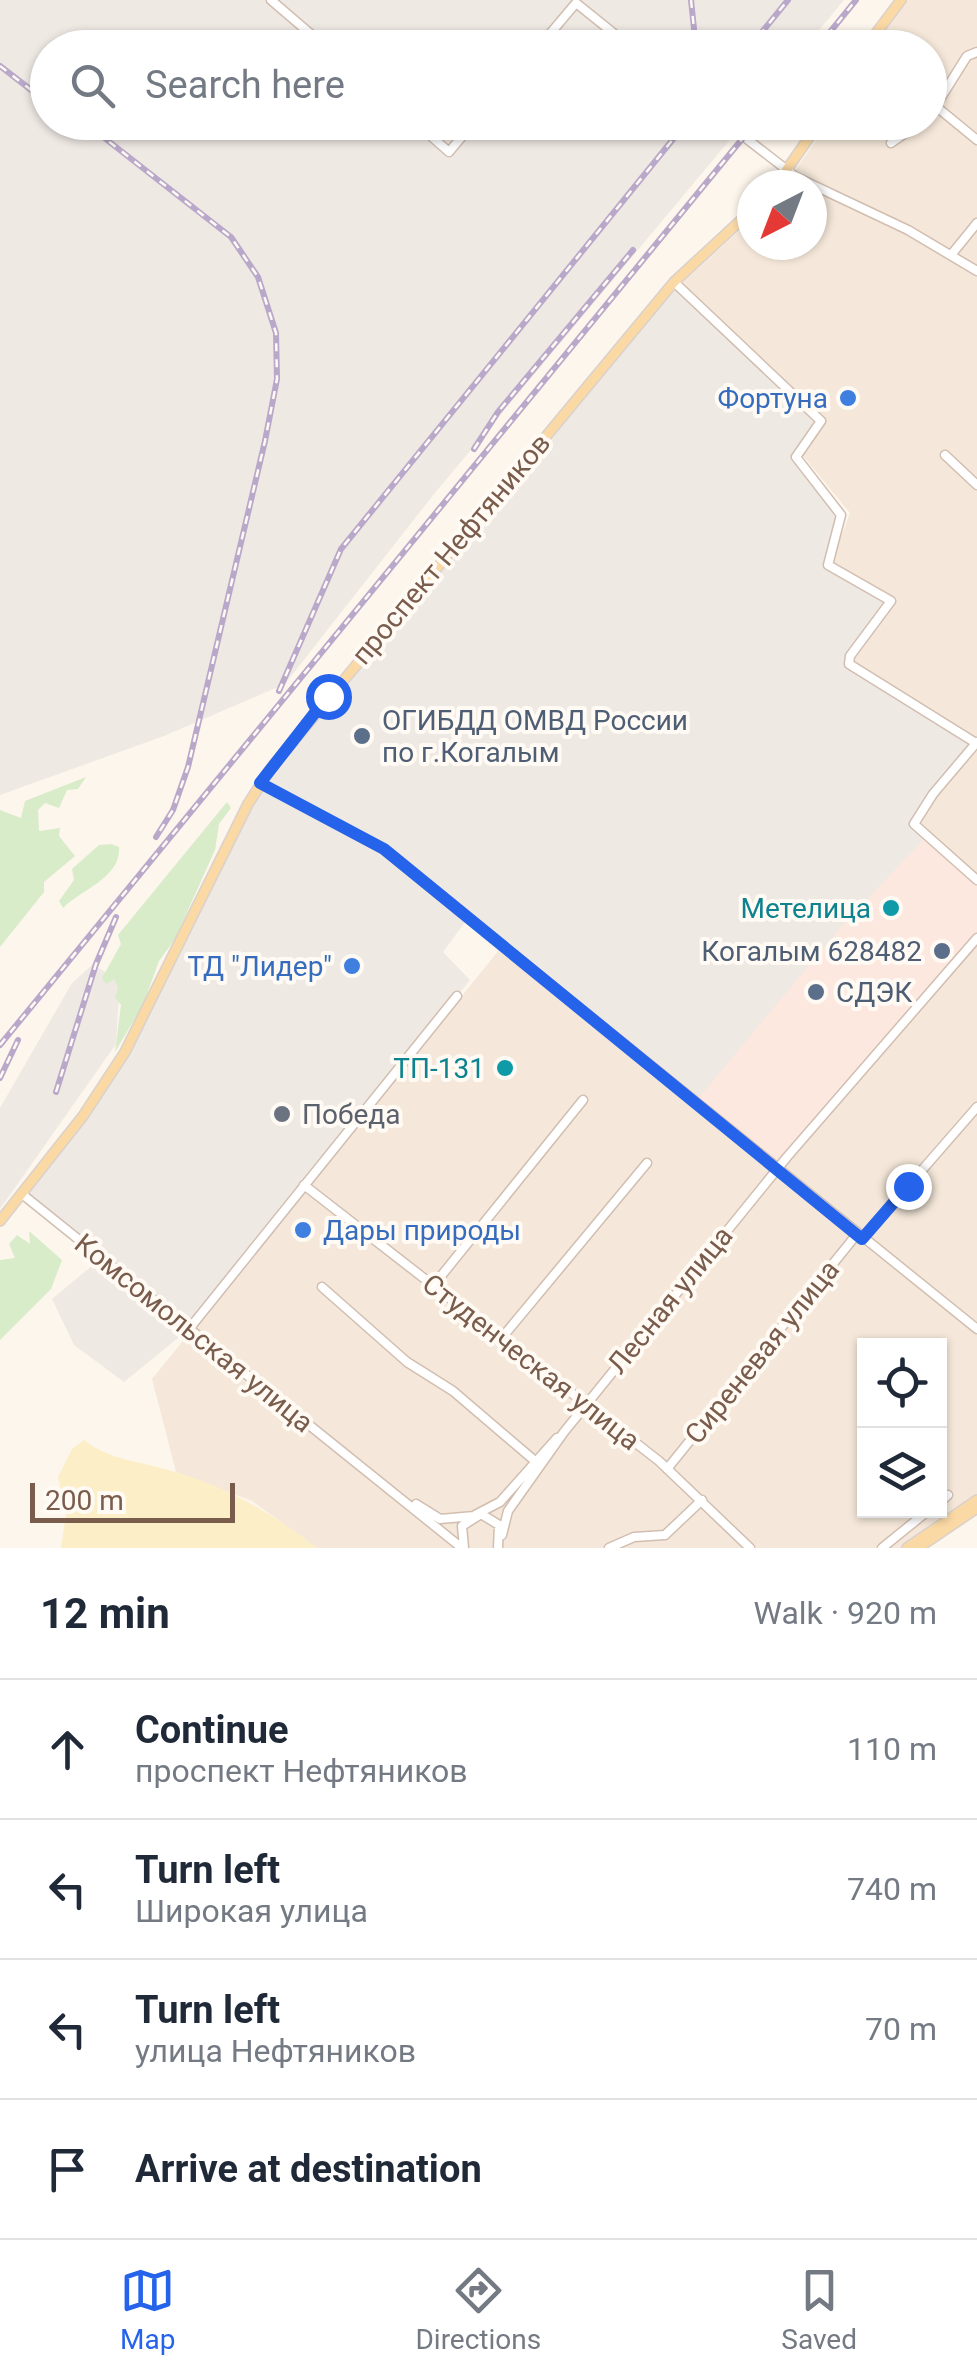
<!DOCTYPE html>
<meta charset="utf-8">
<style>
:root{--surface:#fff;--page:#f6f6f7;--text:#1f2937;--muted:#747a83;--line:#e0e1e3;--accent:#2563eb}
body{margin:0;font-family:Roboto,sans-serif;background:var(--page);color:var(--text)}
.controls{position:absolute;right:30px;bottom:30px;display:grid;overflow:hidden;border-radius:0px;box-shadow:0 2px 8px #0004}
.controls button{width:90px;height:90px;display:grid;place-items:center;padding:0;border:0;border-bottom:2px solid var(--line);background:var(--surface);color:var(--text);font:50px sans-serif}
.compass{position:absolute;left:737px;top:170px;width:90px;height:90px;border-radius:50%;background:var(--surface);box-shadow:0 2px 8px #0004;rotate:222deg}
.scale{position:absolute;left:30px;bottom:25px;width:205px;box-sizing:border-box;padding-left:10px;border:5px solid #7a5c4d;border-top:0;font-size:28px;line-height:35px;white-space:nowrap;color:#7a5c4d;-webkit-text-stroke:8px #fffaf3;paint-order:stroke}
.stop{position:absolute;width:30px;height:30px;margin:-22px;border:8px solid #2563eb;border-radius:50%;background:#fff}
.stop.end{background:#2563eb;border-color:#fff;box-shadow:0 2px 10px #0008}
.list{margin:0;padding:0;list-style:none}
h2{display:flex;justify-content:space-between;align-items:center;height:130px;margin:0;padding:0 40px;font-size:42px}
h2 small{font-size:32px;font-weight:400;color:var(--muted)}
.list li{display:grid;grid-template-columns:65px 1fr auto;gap:30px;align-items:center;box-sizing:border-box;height:140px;padding:0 40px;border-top:2px solid var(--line)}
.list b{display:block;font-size:38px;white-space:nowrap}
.list p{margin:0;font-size:32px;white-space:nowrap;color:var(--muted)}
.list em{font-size:32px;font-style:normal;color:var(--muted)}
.icon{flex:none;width:55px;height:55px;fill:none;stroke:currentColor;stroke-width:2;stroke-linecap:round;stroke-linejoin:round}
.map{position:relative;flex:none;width:977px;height:1548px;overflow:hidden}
.search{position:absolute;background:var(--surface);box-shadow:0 2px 8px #0004;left:30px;right:30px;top:30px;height:110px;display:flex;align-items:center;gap:25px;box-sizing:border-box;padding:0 35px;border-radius:55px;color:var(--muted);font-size:38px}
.sheet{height:690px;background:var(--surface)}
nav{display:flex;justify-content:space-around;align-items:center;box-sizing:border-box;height:140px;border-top:2px solid var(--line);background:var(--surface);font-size:28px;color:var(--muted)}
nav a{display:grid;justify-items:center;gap:5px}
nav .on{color:var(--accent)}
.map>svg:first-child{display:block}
.residential{fill:#f5e8da;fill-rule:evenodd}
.commercial{fill:#fde8e0}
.industrial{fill:#efe9e4}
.green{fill:#d8ecc9}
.sand{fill:#fcefc7}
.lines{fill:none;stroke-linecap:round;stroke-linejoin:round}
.minor-casing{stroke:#d1beb0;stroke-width:11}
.major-casing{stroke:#dad1cd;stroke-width:12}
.minor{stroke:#fff;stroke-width:8}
.major{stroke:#fbd9a5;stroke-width:9}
.rail-casing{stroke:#b9a8c9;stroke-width:6}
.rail{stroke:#fffaf3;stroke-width:2.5;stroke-dasharray:8;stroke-linecap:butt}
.route{stroke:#2563eb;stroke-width:12}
.shop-dot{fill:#3f7fe0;stroke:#fffaf3;stroke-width:4}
.service-dot{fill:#5c6f8a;stroke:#fffaf3;stroke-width:4}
.culture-dot{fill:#0f9aa8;stroke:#fffaf3;stroke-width:4}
.worship-dot{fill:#6b7280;stroke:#fffaf3;stroke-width:4}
.labels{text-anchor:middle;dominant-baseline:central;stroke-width:8;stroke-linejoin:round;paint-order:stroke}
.shop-label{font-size:28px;fill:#366cbe;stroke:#fffaf3;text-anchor:end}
.street-label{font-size:28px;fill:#7a5c4d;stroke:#fffaf3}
.service-label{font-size:28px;fill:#4e5e75;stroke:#fffaf3;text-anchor:start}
.culture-label{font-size:28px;fill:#0d838f;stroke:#fffaf3;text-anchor:end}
.worship-label{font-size:28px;fill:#5b616d;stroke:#fffaf3;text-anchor:start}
</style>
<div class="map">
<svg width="977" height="1548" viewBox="0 0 977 1548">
<rect width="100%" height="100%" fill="#fdf6ec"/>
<path class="residential" d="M905,0H977V1496L901,1548H317L252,1501L176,1472L152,1379L499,950L691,1106L844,921L865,780L822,663L818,598L850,513L670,294L752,219V245H812V185H785L828,123L930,122V48L872,47ZM864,1346H940V1510H864Z"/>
<path class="commercial" d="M927,836L977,880V938L776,1169L695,1102L841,927Z"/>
<path class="industrial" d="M0,0H844L805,47L48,48V122L744,123L434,494L285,684L164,736L0,795Z
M674,282L821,421L796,457L839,508L828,564L891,601L848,660L976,743L915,824L927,836L841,927L695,1102L468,918L443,952L470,980L189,1329L124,1382L74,1345L52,1299L99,1260L22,1194L114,1071L260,783Z
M92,965L120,979L116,1044L0,1209V1108L72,983Z"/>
<path class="green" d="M86,777L78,789L67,790L59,808L45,803L38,810L39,831L60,828L59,836L75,856L44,882V892L0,947V810L21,818L25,801Z
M227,802L231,808L219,824L215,850L175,939L159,961L143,1005L115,1052L121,1005L115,998L118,987L114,979L106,984L102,978L121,944L118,935Z
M111,844L119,847C121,878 82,889 63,908L59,901L74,880L72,869L99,845Z
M29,1231L62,1260L51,1289L0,1340V1260L15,1258L9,1244L17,1235L30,1244Z"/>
<path class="sand" d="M84,1440C111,1461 140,1461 172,1471C228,1487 271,1513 317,1548H61L66,1514L58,1477L72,1449Z"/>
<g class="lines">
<defs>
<path id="minor" d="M271,0L327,48
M538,48L576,3L632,48
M938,108L977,140
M930,115L967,56L977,52
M415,122L449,152L474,122
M725,122L796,177L908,230L977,271
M891,143L921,122
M951,255L977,223
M674,282L821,421L796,457L841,515L828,565L891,601L850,656L849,664L976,743
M945,455L977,485
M977,742L933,794L914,824L977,880
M260,783L383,849L977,1329
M304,1185L659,1461L750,1548
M22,1194L462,1548
M862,1239L977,1107
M433,1286L583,1100
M322,1287L407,1362L453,1391L535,1461
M189,1329L457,996
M500,1340L647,1163
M667,1469L857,1234
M940,1502L948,1495
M416,1504L440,1519L474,1516
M475,1515L500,1502L557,1438
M502,1535L508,1511L564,1432L787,1157L977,938
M464,1548L462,1526L481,1514L499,1525L498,1548
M609,1548L634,1537L665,1535L702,1500
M882,1548L929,1510"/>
<path id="major" d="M865,48L901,0
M776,185L820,122
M0,1221L83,1116L125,1052L248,804L271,768L674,282L752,210
M907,1548L977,1500
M918,1548L977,1508"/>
</defs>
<use href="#minor" class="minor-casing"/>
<use href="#major" class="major-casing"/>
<use href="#minor" class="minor"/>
<use href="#major" class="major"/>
<defs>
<path id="rail" d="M691,0L696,48
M749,48L788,0
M817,48L856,0
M0,66L48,103
M84,122L231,237L258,277L276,333L277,379L265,441L188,767L173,810L156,837
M474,449L498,412L633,250
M279,691L341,549L687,122
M0,1045L756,122
M0,1078L18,1040
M56,1092L96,964L116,917"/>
</defs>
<use href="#rail" class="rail-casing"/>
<use href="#rail" class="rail"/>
</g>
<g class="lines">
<path class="route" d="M328,696L260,783L384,849L862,1239L908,1186"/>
</g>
<g class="shop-dot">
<circle cx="848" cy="398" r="10"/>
<circle cx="352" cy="966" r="10"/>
<circle cx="303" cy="1230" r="10"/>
</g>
<g class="service-dot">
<circle cx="362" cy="736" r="10"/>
<circle cx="942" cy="951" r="10"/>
<circle cx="816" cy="992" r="10"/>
</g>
<g class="culture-dot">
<circle cx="891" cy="908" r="10"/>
<circle cx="505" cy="1068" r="10"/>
</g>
<circle class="worship-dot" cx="282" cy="1114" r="10"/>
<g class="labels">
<g class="shop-label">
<text x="828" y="398">Фортуна</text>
<text x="332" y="966">ТД "Лидер"</text>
<text x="323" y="1230" text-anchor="start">Дары природы</text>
</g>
<g class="street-label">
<text transform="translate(451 549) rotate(-50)">проспект Нефтяников</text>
<text transform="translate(670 1300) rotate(-51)">Лесная улица</text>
<text transform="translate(194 1333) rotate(39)">Комсомольская улица</text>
<text transform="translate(762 1352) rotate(-51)">Сиреневая улица</text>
<text transform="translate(531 1362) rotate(38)">Студенческая улица</text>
</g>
<g class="service-label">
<text x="382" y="720">ОГИБДД ОМВД России<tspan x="382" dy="32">по г.Когалым</tspan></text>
<text x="922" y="951" text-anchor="end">Когалым 628482</text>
<text x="836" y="992">СДЭК</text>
</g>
<g class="culture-label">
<text x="871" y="908">Метелица</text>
<text x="485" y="1068">ТП-131</text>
</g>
<g class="worship-label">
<text x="302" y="1114">Победа</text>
</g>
</g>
</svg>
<div class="controls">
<button><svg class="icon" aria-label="locate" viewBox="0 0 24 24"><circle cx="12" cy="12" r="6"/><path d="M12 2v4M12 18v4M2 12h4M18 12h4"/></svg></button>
<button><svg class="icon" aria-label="layers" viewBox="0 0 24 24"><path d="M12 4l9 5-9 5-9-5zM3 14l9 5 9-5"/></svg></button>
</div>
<svg class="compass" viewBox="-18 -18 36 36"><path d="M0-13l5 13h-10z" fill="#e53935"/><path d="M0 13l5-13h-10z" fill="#747a83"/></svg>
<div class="scale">200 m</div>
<div class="stop" style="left:328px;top:696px"></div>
<div class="stop end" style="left:908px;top:1186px"></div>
<div class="search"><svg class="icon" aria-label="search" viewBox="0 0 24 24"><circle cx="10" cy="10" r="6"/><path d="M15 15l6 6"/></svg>Search here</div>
</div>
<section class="sheet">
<h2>12 min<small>Walk · 920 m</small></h2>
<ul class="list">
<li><svg class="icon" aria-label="ahead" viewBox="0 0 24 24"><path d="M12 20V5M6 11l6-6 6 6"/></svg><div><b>Continue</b><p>проспект Нефтяников</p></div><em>110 m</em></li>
<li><svg class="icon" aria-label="left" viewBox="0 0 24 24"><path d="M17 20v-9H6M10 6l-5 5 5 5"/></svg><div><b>Turn left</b><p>Широкая улица</p></div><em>740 m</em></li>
<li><svg class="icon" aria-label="left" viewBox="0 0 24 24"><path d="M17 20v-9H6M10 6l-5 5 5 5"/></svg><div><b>Turn left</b><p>улица Нефтяников</p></div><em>70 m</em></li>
<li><svg class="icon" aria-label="arrive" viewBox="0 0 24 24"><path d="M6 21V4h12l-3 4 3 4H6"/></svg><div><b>Arrive at destination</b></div></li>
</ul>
</section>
<nav>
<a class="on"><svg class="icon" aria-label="map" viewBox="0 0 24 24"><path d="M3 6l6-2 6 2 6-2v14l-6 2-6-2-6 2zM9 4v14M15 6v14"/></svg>Map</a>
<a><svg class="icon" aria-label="directions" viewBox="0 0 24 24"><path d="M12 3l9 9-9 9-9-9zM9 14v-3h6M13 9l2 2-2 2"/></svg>Directions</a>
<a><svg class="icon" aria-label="saved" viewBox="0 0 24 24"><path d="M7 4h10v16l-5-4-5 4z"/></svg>Saved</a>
</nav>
